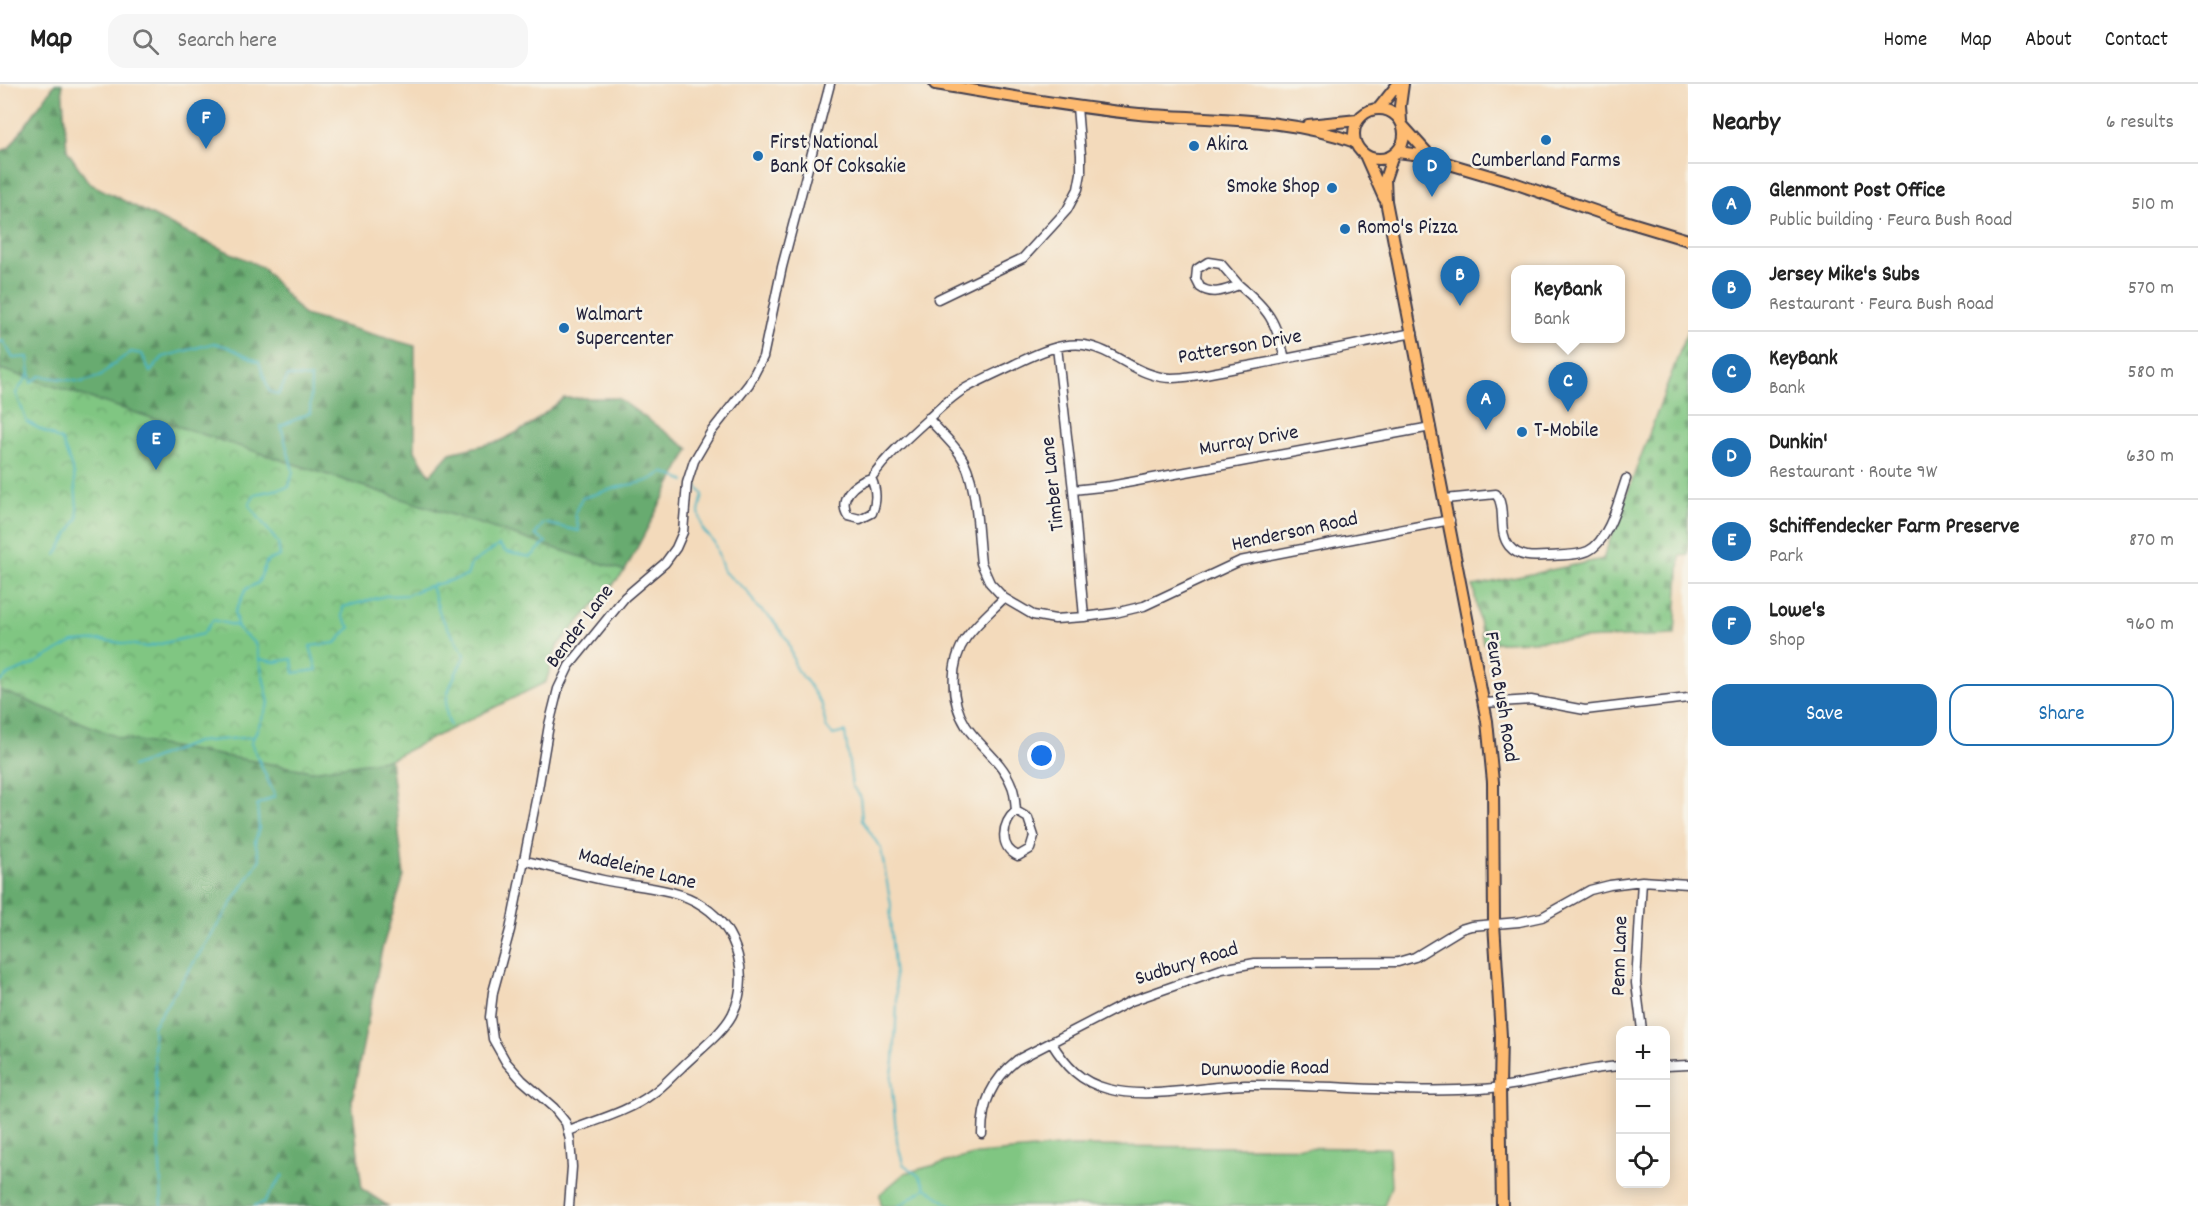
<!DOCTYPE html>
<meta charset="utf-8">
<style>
:root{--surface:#fff;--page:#f6f6f6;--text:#222;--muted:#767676;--line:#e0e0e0;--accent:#1f6fb2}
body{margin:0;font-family:Dekko,sans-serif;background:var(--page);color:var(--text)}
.controls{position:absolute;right:18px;bottom:18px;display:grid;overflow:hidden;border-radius:12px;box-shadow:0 3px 15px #0003}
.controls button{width:54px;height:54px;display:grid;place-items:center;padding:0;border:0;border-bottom:2px solid var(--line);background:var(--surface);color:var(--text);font:30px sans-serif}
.you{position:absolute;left:1042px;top:672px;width:21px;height:21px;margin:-15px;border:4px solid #fff;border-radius:50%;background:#1a73e8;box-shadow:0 0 0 9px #1a73e833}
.badge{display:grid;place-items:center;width:39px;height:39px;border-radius:50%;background:var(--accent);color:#fff;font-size:20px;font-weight:700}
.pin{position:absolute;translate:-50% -50px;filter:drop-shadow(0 2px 3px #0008)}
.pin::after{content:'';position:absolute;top:32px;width:21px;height:18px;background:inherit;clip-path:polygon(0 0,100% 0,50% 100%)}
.popup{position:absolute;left:1511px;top:181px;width:114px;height:78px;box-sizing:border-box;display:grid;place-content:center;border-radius:12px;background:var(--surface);filter:drop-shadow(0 2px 4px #0005);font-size:20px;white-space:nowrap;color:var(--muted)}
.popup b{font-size:22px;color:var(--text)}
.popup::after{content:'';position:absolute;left:50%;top:100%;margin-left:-12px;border:12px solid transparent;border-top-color:var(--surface)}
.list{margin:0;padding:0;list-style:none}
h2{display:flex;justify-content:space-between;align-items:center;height:78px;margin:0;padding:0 24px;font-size:26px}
h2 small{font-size:20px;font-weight:400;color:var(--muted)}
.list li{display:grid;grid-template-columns:39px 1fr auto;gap:18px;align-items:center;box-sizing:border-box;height:84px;padding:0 24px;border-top:2px solid var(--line)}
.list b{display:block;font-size:22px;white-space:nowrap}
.list p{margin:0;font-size:20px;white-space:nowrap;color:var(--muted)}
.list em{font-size:20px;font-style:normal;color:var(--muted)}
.actions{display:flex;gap:12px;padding:18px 24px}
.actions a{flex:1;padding:14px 0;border:2px solid var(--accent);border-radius:18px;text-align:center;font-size:21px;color:var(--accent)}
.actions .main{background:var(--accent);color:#fff}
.icon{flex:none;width:33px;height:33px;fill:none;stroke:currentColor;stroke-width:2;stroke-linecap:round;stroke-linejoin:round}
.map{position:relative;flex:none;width:1688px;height:1122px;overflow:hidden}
header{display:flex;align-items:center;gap:36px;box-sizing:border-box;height:84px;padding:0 30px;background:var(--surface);border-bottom:2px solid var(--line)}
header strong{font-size:28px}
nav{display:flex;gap:33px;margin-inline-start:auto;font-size:21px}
.search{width:420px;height:54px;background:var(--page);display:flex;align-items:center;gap:15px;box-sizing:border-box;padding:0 21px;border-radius:18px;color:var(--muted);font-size:22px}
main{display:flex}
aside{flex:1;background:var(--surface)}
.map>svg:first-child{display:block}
.green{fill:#80c682;stroke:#51745e;stroke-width:1.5}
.forest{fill:url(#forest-firs);stroke:#456656;stroke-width:1.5}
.cemetery{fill:url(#cemetery-stones);stroke:#51745e;stroke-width:1.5}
.park{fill:url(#park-crowns);stroke:#51745e;stroke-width:1.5}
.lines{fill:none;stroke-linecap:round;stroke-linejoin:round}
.stream{stroke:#46b3c1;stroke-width:2}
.minor-casing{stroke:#413e4e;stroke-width:11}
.major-casing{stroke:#413e4e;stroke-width:14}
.minor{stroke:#fff;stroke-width:8}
.major{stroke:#febb71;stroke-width:10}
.poi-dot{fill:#1f6fb2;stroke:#f7f3e8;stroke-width:2}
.labels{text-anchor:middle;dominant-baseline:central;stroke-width:5;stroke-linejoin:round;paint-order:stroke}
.poi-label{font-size:21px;fill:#22223b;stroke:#f7f3e8;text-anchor:start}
.street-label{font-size:21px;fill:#22223b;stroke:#f7f3e8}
</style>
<header>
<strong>Map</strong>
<div class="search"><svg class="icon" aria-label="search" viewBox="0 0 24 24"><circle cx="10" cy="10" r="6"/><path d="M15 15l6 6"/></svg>Search here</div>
<nav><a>Home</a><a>Map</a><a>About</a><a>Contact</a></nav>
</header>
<main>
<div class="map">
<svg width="1688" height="1122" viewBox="0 0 1688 1122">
<defs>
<pattern id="forest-firs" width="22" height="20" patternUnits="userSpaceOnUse" patternTransform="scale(1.5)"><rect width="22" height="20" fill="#68ab70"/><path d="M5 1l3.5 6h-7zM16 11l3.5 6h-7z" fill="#558b5d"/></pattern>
<pattern id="cemetery-stones" width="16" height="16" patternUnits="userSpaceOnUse" patternTransform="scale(1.5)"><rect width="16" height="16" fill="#80c682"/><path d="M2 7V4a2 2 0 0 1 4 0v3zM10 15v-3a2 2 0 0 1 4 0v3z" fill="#68a06c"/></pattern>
<pattern id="park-crowns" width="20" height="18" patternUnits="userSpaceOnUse" patternTransform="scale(1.5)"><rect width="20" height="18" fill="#80c682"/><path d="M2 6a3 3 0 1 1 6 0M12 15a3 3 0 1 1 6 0" fill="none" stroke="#68a06c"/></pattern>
</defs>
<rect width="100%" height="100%" fill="#f7f3e8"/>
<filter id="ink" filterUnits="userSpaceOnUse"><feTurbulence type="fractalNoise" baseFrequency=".0167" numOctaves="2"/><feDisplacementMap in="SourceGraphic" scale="12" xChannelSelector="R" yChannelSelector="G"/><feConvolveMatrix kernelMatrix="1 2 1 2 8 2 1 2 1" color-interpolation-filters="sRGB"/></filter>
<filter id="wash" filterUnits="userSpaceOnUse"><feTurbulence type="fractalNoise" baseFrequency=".008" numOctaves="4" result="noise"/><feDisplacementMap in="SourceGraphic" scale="24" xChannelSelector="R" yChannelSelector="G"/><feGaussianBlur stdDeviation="1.35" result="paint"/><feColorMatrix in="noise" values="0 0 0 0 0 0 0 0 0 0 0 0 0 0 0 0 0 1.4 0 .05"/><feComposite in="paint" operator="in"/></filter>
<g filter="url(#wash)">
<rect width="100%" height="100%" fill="#f3dabb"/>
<path class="green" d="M1069,1062L1389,1064L1391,1102L1384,1122H881L880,1110L905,1089L977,1070Z"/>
<path class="forest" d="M55,0H62L67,66L89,99L185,148L262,183L304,231L415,262V367L430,391L450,369L500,357L527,343L564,314H618L689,365L625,487L0,285V67L9,64Z
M0,606L121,654L312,687L390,675L404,792L382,865L352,1017L362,1105L388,1122H0Z"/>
<path class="cemetery" d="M1688,245V471L1680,472L1675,551L1483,559L1473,502L1603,475Z"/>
<path class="park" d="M0,285L625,487L557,562L546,598L390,675L312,687L120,654L0,606Z"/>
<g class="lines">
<path class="stream" d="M0,258L3,257L13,274L28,273L31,299L40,292L82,298L101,292L111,282L131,268L142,270L150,288L163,273L214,259L228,263L259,278L269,307L278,311L288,292L311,294L310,329L281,342L293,387L289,403L255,410L249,421L278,459L280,472L267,477L258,499L246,505L235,528L237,542L242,549L255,559L259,575L275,578L292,575L294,589L317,586L310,562L336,559L350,543L342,533L343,523L385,512L407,511L423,504L467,492L471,480L499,461L506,468L531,473L546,458L535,451L544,439L579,447L575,429L582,414C595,411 606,406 619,403C639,398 645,401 663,388L685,397
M29,290L16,309L27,338L62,357L74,390L78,434L56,471
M691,399L695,400L703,410L699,428L703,446L714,458L724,488L747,507L757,523L772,535L788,557L796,585L808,599L822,621L826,643L833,651L845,648L852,702L860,712L862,736L881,765L891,821L890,835L897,919L894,977L891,996L897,1057L903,1080L919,1092L926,1104L899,1122
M431,502L441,533L465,571C454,594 439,615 450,641
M0,598L10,590L30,582L73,558L102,556L147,563L203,550L213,536L237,542
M132,683L196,658L253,653
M927,1105L952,1122
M162,1122L153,942L260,775L255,758L259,744L257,721L275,712L251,659L269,619L259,575
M254,1122L264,1118L283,1091"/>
</g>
</g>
<g filter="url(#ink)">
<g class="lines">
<defs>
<path id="minor" d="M1208,178L1221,180L1239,201C1226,206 1212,212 1200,203L1196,195L1197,185Z
M1239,201C1269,226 1276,237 1285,275
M938,215L1023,174L1067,126L1078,105L1081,89V71L1077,23
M1057,263L1073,406L1084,533
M928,334C938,346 951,357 959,369C978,395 977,448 981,479L990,499L1004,514L1033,531L1055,535L1084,533L1115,529L1144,522L1240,477L1450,436
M871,394C887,372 907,354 928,335C940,324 952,312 966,304C982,295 999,288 1015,280C1036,270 1060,258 1084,261C1116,266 1138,294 1172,294C1198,293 1223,286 1248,282C1303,272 1358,260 1413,249
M871,394C877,406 877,417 872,429L860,435L848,432C837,414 854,399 871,394Z
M1073,406L1110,402L1431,343
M1445,415L1496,410C1507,424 1497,447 1509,462C1519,474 1533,473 1547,472C1560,471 1577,472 1588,467C1609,457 1619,415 1626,395
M1004,514C991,527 977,539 966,554C949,579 950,617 966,642C979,662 1002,677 1011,700C1015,707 1015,718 1016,727
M1484,619L1531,616L1585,626L1688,614
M1016,727L1028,734L1034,752L1030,765L1018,772C998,763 1002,739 1016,727Z
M523,776C550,783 576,790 603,796C635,803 676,803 703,822C738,845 751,894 732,931C721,951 698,967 682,983C672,992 663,1003 652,1010C628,1028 596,1036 569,1047
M1642,797L1636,899L1642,946
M1051,958C1066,982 1080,998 1108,1005C1149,1016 1203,1002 1245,1001C1324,1000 1403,1010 1481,1005C1529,1002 1573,985 1620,982
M1666,982L1688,981
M982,1050C982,1019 992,996 1017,976L1131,917L1222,885L1255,879L1398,878L1415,873L1461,845L1471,842L1519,838L1542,833L1590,806L1610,801L1642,797L1688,800
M569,1122L572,1083L570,1056L566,1039L554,1024L522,996L506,978L493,955L490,933L493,908L510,846L537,711L549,641L558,605L569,582L625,513L665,479L676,464L683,448L687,399L694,377L711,348L749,300L763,273L782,183L830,0"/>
<path id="major" d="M935,0C1003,11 1070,23 1139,30C1211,36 1287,33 1355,58
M1379,24L1398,0
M1354 50a25 25 0 1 1 50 0a25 25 0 1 1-50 0Z
M1401,37L1400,22L1403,0
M1308,41L1358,36
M1403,42L1430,72
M1397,68L1430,72L1446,79L1514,99L1618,135L1688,156
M1365,71L1384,114
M1393,71L1385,95L1386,117L1487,637L1493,698L1494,839L1501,952L1500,1004L1502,1122"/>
</defs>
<use href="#minor" class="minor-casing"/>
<use href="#major" class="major-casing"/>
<use href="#minor" class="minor"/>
<use href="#major" class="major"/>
</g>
</g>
<g class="poi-dot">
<circle cx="1546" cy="56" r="6"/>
<circle cx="1194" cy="62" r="6"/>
<circle cx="758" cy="72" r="6"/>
<circle cx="1332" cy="104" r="6"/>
<circle cx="1345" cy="145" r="6"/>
<circle cx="564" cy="244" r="6"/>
<circle cx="1522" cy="348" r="6"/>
</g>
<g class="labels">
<g class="poi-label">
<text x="770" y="60">First National<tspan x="770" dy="24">Bank Of Coksakie</tspan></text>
<text x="1206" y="62">Akira</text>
<text x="1546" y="78" text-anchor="middle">Cumberland Farms</text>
<text x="1320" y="104" text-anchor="end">Smoke Shop</text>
<text x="1357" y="145">Romo's Pizza</text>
<text x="576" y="232">Walmart<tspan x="576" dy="24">Supercenter</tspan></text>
<text x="1534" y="348">T-Mobile</text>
</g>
<g class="street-label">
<text transform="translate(1240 264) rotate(-10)">Patterson Drive</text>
<text transform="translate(1249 358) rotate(-10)">Murray Drive</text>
<text transform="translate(1054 400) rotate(-96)">Timber Lane</text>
<text transform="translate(1295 449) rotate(-12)">Henderson Road</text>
<text transform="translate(581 543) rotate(-53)">Bender Lane</text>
<text transform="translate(1500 613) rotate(81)">Feura Bush Road</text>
<text transform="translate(637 786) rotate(14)">Madeleine Lane</text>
<text transform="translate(1621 872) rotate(-88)">Penn Lane</text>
<text transform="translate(1187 881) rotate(-17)">Sudbury Road</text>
<text transform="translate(1265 986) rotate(-1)">Dunwoodie Road</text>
</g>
</g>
</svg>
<div class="controls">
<button>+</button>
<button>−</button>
<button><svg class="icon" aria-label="locate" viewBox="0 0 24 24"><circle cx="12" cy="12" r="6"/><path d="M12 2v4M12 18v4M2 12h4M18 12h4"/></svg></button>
</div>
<div class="you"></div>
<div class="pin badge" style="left:1486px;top:346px">A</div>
<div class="pin badge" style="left:1460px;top:222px">B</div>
<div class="pin badge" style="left:1568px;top:328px">C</div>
<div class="popup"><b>KeyBank</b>Bank</div>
<div class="pin badge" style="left:1432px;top:113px">D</div>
<div class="pin badge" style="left:156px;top:386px">E</div>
<div class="pin badge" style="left:206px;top:65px">F</div>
</div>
<aside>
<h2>Nearby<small>6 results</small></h2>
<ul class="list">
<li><span class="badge">A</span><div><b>Glenmont Post Office</b><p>Public building · Feura Bush Road</p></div><em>510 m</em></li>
<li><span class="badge">B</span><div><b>Jersey Mike's Subs</b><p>Restaurant · Feura Bush Road</p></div><em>570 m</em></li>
<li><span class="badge">C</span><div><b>KeyBank</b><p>Bank</p></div><em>580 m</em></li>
<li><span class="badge">D</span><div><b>Dunkin'</b><p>Restaurant · Route 9W</p></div><em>630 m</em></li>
<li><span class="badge">E</span><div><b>Schiffendecker Farm Preserve</b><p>Park</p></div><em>870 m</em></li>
<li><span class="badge">F</span><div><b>Lowe's</b><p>Shop</p></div><em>960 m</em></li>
</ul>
<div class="actions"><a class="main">Save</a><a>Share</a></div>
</aside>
</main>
